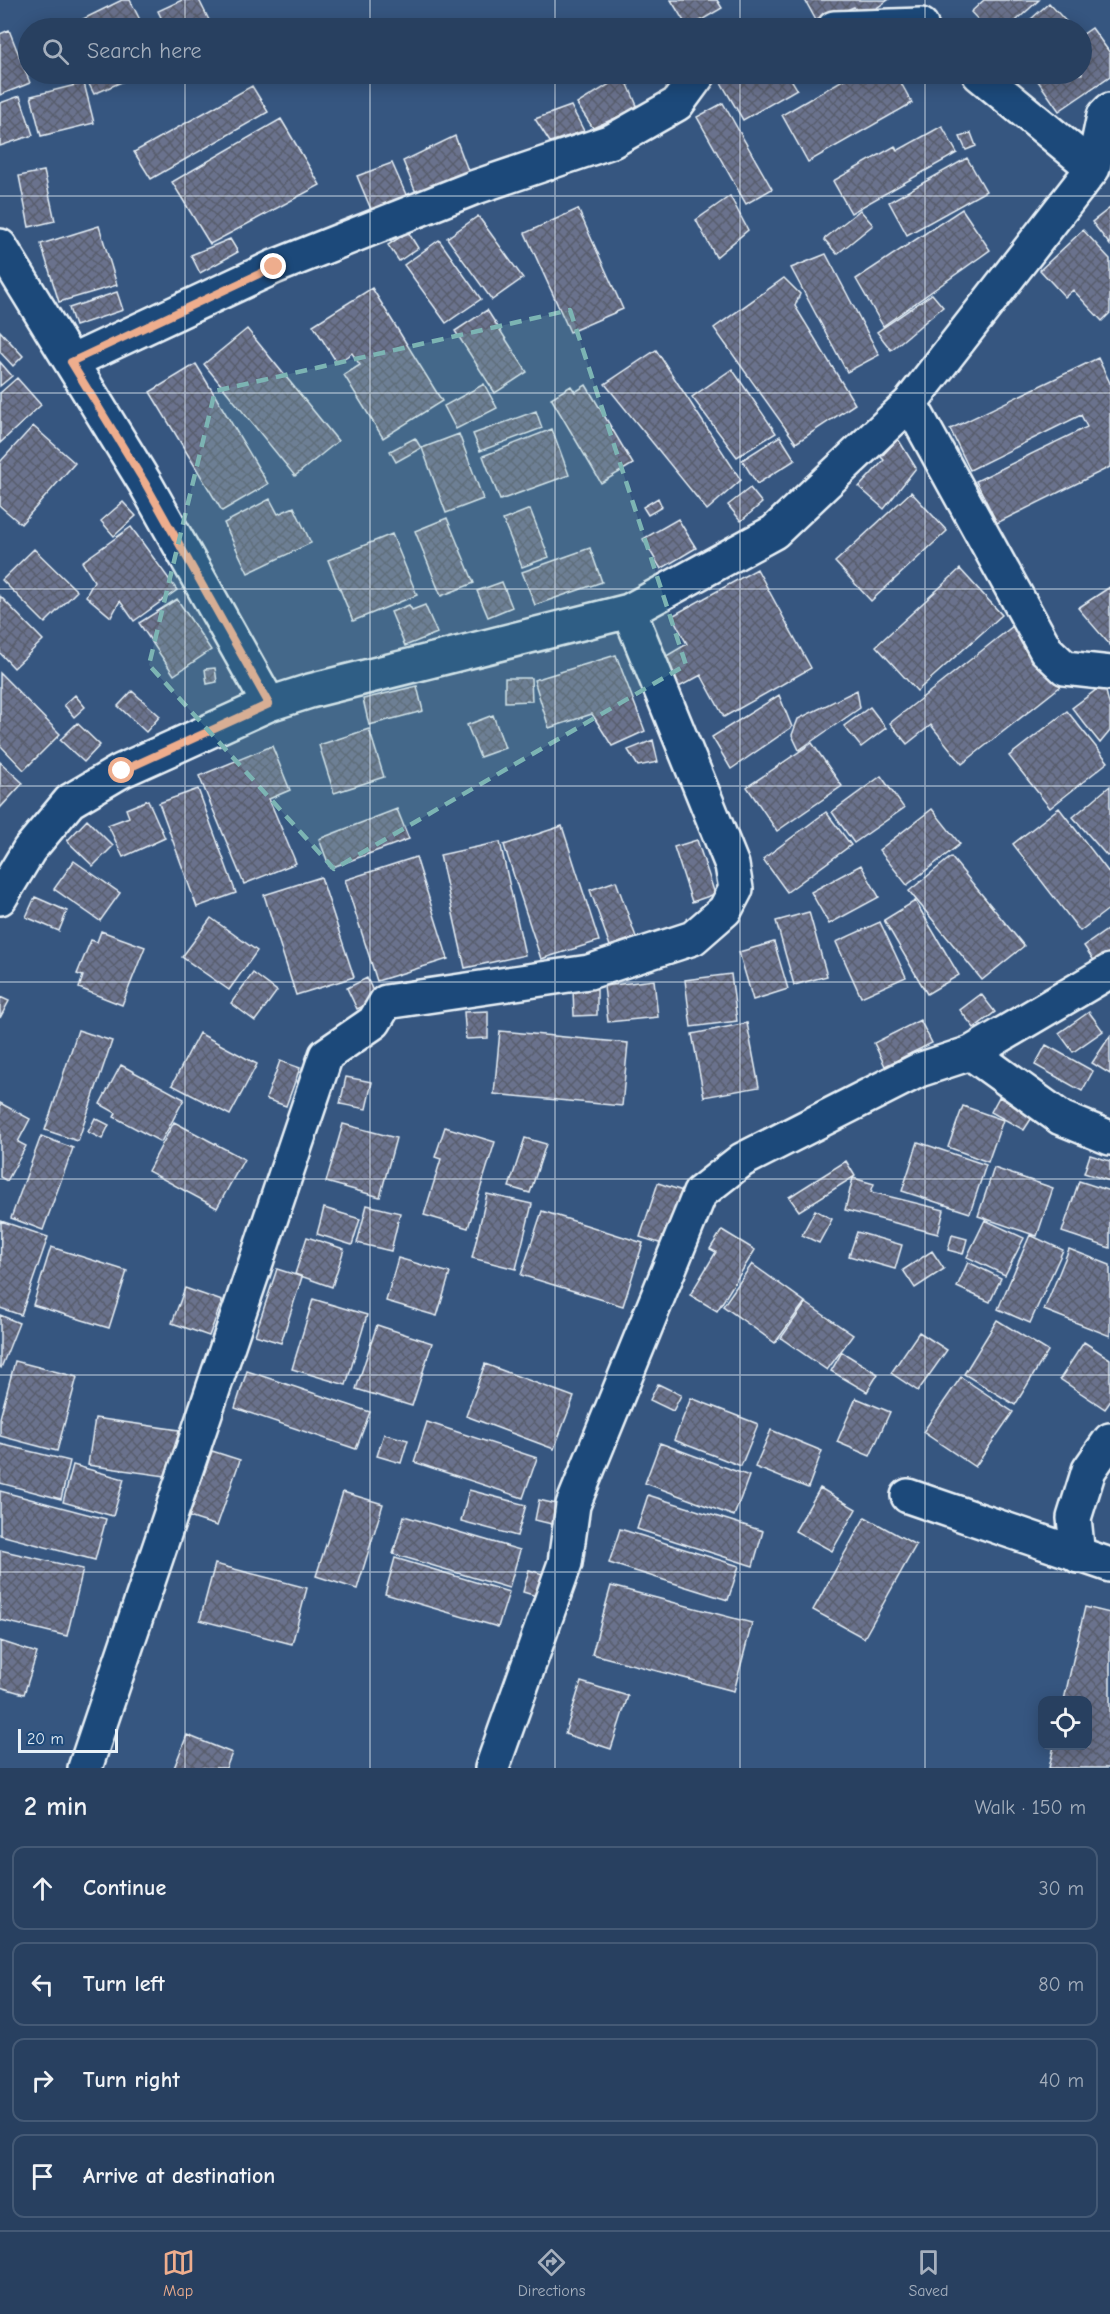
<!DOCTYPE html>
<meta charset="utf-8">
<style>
:root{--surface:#284060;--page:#344b69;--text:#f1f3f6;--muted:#a5afbd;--line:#445975;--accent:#eead8d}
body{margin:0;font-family:"Comic Neue",sans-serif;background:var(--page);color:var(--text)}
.controls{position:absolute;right:18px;bottom:18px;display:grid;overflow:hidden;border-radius:12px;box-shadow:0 3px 15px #0003}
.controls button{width:54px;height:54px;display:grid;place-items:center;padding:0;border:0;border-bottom:2px solid var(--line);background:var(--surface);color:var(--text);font:30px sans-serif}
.scale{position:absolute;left:18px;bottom:15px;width:100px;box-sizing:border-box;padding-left:6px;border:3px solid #e8f1f8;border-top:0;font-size:16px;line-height:21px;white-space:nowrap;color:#e8f1f8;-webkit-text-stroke:4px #1f4a7a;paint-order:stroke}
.stop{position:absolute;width:18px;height:18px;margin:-14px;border:4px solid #eead8d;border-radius:50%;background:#fff}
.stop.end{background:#eead8d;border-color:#fff;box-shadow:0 2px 6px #0008}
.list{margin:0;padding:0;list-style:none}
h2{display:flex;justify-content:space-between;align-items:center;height:78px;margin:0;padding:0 24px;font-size:26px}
h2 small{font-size:20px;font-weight:400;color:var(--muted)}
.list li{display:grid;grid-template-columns:39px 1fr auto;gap:18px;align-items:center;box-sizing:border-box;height:84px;margin:0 12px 12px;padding:0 12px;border:2px solid var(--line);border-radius:12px}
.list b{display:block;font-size:22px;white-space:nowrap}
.list em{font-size:20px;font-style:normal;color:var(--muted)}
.icon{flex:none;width:33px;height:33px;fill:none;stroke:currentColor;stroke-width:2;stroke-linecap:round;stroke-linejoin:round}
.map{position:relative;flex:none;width:1110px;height:1768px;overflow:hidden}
.search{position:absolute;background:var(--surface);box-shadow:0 3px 15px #0003;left:18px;right:18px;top:18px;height:66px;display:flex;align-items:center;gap:15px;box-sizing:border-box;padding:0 21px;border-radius:33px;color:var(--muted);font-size:22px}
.sheet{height:462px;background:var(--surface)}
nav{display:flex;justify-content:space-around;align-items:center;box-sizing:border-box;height:84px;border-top:2px solid var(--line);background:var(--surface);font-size:16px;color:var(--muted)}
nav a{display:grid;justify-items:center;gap:3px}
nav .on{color:var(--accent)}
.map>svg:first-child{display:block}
.building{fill:url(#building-cross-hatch);stroke:#e8f1f8;stroke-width:1.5}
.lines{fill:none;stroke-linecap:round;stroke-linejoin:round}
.street-casing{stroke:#e8f1f8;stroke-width:38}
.street{stroke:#1f4a7a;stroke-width:33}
.route{stroke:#eead8d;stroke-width:8}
.marked{fill:#7cb4b3;fill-opacity:0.2;stroke:#7cb4b3;stroke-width:4.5;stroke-dasharray:12 8;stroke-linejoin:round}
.grid{fill:none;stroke:#e8f1f8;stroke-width:1.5;stroke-opacity:0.55}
</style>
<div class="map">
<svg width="1110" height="1768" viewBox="0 0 1110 1768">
<defs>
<pattern id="building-cross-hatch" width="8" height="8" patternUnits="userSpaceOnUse" patternTransform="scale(1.5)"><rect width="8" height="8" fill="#6b728d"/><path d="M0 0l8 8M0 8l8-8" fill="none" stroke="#585d6c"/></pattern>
</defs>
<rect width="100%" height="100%" fill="#365680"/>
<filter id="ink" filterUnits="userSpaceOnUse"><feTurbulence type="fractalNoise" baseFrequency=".0167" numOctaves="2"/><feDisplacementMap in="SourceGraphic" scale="12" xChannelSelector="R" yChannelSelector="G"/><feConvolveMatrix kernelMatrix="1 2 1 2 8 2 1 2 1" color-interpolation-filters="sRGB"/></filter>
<g filter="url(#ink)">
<path class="building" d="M122,0H130L144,28H65Z
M182,0H199L209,20L190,28H166L158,11Z
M671,0H717L722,8L688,28Z
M805,0H888L862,18L854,7L817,22Z
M984,0H1039L1008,28H986L971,12Z
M1049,3L1072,28H1021Z
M1092,28L1110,53V76L1059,111L1033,74H1082V35Z
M9,30L30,83L0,95V34Z
M84,74H140L94,94Z
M716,74H788L797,89L743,120Z
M853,74H896L912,103L808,162L782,115Z
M624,75L638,108L593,128L577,104Z
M84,83L94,123L41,136L31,96Z
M252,86L268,112L151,179L134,152Z
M20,96L33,135L0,146V103Z
M723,103L772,189L746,204L697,117Z
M571,106L584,131L550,142L535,119Z
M281,119L320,185L210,244L172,182Z
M942,126L957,153L851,213L833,181L895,146L897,151Z
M971,133L976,146L966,150L960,137Z
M455,136L470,176L417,195L403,161Z
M967,158L986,191L907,235L889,202Z
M392,163L408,199L373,214L357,176Z
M44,171L55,221L29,227L19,176Z
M730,196L748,230L716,257L696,220Z
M1110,208V245L1092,222Z
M578,209L623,309L570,332L525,233Z
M962,209L990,250L883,326L856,279Z
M860,210L873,225L837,254L824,239Z
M478,216L523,278L492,300L447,238Z
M99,226L117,285L59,302L41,244Z
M1083,230L1110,259V313L1102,321L1073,290L1065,297L1040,270Z
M408,232L418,248L399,261L388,245Z
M230,239L238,252L200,273L191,255Z
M439,240L481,299L446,323L404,265Z
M826,254L879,355L847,372L791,268Z
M784,278L800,294L795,306L855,404L796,443L714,328Z
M372,288L442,401L383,438L344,375L360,365L352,353L337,363L313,325Z
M117,292L123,310L75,326L69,308Z
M932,294L943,307L891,350L877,332Z
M487,310L527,372L495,393L455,331Z
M247,329L338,441L295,476L204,364Z
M0,331L23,356L13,366L0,352Z
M656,350L741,480L707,510L605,384Z
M1098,358L1110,383V467L997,523L976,481L1087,427L1081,415L970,470L950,429Z
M0,362L12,376L0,386Z
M196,364L268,484L222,511L150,392Z
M732,369L776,433L737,457L692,397Z
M17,378L41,405L0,443V393Z
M484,384L497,408L456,429L444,406Z
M586,385L633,464L601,483L551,398L571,386L575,392Z
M536,411L542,428L480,451L473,434Z
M33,426L75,463L21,524L0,506V462Z
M552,429L569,475L500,500L483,456Z
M459,434L483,499L446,513L422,448Z
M780,436L795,460L757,484L742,460Z
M415,438L421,448L396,462L390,451Z
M898,439L916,468L884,509L859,487L884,460L881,457Z
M750,488L762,503L741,521L728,505Z
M911,492L947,531L871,601L835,562Z
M658,498L662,507L648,515L643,507Z
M270,499L278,514L294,507L311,543L248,573L224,523Z
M123,502L136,516L114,536L101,521Z
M530,509L549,557L522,567L503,520Z
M447,518L474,583L441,596L415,531Z
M678,519L696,548L661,569L643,539Z
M131,527L177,590L134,621L120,601L111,617L86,596L94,581L82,562Z
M392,534L417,595L353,621L328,560Z
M590,548L602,582L535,605L522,572Z
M34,549L77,591L45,623L2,580Z
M757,569L811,668L724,717L701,675L679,687L663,658L687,644L672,616Z
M960,569L1002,615L917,691L876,646Z
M502,582L512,607L488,617L477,591Z
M1110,587V645L1078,608Z
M0,596L43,640L14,668L0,653Z
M177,599L211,650L174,675L139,623Z
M409,605L412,610L425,605L437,633L405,646L391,612Z
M1013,626L1061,686L962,764L931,725L907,744L890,723Z
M616,655L645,731L612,746L592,714L549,728L534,680Z
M215,668L217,682L207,684L205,669Z
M0,673L60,734L24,770L0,745Z
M505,678H531L532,701L505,702Z
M1104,684L1110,707V731L1100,743L1072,708Z
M417,686L423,711L369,725L363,699Z
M857,690L860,708L799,750L792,735L798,719Z
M132,691L160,716L146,732L118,706Z
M75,695L85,707L74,717L64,705Z
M779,695L792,727L731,769L712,737Z
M870,707L886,728L861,747L844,726Z
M1067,711L1108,762L1050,808L1009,756Z
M493,715L505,748L480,757L467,725Z
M77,723L100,745L84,762L60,740Z
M369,729L384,777L334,793L319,745Z
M653,740L658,762L638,766L628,750Z
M812,743L842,786L777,831L747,787Z
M272,746L290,790L269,799L296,863L244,884L199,776Z
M0,762L23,783L0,808Z
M881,776L904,808L854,843L832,812Z
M1110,786V854L1107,856L1073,817Z
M198,789L236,893L197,907L159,803Z
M148,800L165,838L123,857L108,825L129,817L126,809Z
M1059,808L1110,874V908L1080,931L1013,844Z
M397,809L409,839L330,868L319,839Z
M932,809L960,844L907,885L879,850Z
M826,812L851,845L787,892L763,859Z
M87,820L113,846L93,866L67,841Z
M562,826L599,941L541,959L504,845Z
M697,840L715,894L692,902L674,847Z
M500,842L525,955L465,968L440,855Z
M416,857L448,959L377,981L345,880Z
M951,857L1024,946L982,980L909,891Z
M74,861L120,893L100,921L54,889Z
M861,865L879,897L829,924L811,892Z
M321,877L354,977L296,995L264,895Z
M616,881L636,937L610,946L590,890Z
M35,897L67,911L59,931L26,917Z
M915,901L959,975L927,994L884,920Z
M809,912L827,976L794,985L776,921Z
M211,918L257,951L229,990L182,957Z
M880,922L906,977L861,997L836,942Z
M1110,928V961L1099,968L1084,946Z
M101,931L145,947L122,1005L79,988L83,976L77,974L91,940L97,942Z
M774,942L788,989L753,1000L739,952Z
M253,973L277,991L255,1021L231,1003Z
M731,974L737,1021L691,1027L685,980Z
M367,978L377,1000L357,1009L347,988Z
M654,980L658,1017L608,1022L604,986Z
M597,988V1015L574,1016L573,989Z
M981,994L995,1012L974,1028L960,1010Z
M0,997L9,1001L0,1018Z
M488,1011V1038L466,1039L464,1012Z
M1089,1012L1103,1031L1073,1052L1059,1033Z
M920,1020L932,1043L885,1066L874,1043Z
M747,1023L759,1087L704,1097L692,1034Z
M78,1030L112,1041L78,1141L45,1130Z
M500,1031L628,1043L622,1106L494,1094Z
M199,1033L257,1064L230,1115L172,1085Z
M1110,1036V1074L1092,1063Z
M1046,1045L1093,1071L1082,1091L1035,1065Z
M280,1061L300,1068L286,1106L266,1099Z
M121,1065L184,1099L161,1142L114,1117L116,1113L100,1104Z
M346,1077L372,1082L366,1109L340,1104Z
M999,1097L1033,1116L1024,1130L991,1112Z
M0,1103L30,1119L18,1142L26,1146L7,1181L0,1177Z
M963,1106L1003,1120L988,1162L948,1147Z
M95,1118L109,1125L102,1139L88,1132Z
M174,1122L244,1159L217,1208L148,1171Z
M343,1124L396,1138L380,1197L326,1182Z
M445,1127L495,1142L468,1228L424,1215L441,1159L435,1157Z
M41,1136L73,1148L43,1230L11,1218Z
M525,1138L546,1144L530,1193L509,1187Z
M918,1142L986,1165L970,1213L902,1191Z
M1090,1155L1110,1161V1181L1084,1173Z
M846,1161L855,1176L799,1211L789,1197Z
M994,1168L1053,1188L1037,1236L978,1216Z
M853,1178L874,1184L871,1192L944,1210L938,1234L845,1210Z
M1079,1181L1110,1191V1248L1062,1232Z
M658,1183L689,1193L672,1247L640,1237Z
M487,1194L532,1204L516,1269L472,1258Z
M367,1205L400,1213L391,1251L357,1243Z
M324,1208L360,1219L352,1245L317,1234Z
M815,1210L832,1219L819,1243L802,1235Z
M542,1211L643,1243L623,1306L521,1275Z
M985,1220L1024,1238L1005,1275L967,1257Z
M1,1221L48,1237L21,1315L0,1308Z
M722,1230L755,1250L717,1311L690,1295L716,1252L710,1249Z
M857,1232L902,1245L895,1269L849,1256Z
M952,1235L967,1239L963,1254L948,1250Z
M1030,1235L1063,1250L1030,1323L998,1309Z
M307,1237L344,1249L332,1287L295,1274Z
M51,1247L127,1271L109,1328L33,1305Z
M1069,1249L1110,1265V1336L1044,1310Z
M932,1251L944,1269L915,1288L903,1270Z
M398,1258L450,1273L437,1316L386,1301Z
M968,1262L1001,1278L990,1302L957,1287Z
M752,1264L805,1302L775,1343L723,1306Z
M277,1269L302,1277L281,1343L255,1335Z
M185,1288L222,1301L209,1336L172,1323Z
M313,1299L367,1315L346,1385L292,1369Z
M806,1303L853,1335L827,1370L781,1338Z
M0,1315L19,1323L1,1368L0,1367Z
M997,1320L1048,1351L1015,1405L964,1374Z
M377,1325L432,1343L412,1406L356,1389Z
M919,1332L947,1350L918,1391L891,1373Z
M1084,1342L1110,1359V1402L1105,1409L1060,1379Z
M842,1352L878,1374L867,1392L831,1371Z
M15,1361L77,1377L57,1451L0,1436V1418Z
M485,1364L574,1397L554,1449L466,1416Z
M247,1371L370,1412L356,1449L235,1408Z
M961,1377L1013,1412L975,1467L923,1432Z
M658,1384L681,1395L673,1411L650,1400Z
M691,1398L758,1424L741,1466L674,1440Z
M856,1398L890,1412L870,1456L837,1442Z
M95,1418L179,1430L172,1477L88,1465Z
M427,1422L537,1458L523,1498L414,1462Z
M771,1430L822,1451L808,1488L755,1467Z
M384,1434L408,1440L401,1463L377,1456Z
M660,1443L749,1476L734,1516L645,1483Z
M0,1444L70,1461L61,1499L0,1483Z
M212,1451L240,1460L217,1526L189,1517Z
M73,1465L124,1479L113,1516L63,1502Z
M820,1488L856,1509L832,1551L795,1531Z
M469,1490L526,1505L517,1536L461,1521Z
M0,1491L106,1519L95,1560L0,1535Z
M343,1492L383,1504L357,1589L316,1576Z
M648,1495L763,1531L753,1566L637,1529Z
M539,1500L565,1506L560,1526L535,1520Z
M404,1516L520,1550L509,1588L393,1554Z
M865,1517L916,1545L864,1638L813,1610Z
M620,1529L739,1566L728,1600L609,1563Z
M0,1550L83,1569L67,1636L0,1620Z
M395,1558L509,1592L498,1627L385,1594Z
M215,1564L307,1588L292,1644L200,1620Z
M529,1570L550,1576L543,1598L523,1592Z
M611,1586L752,1623L734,1691L592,1654Z
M1085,1607L1110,1613V1768H1049L1054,1746H1088V1700H1064Z
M0,1641L37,1653L24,1694L0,1687Z
M581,1682L628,1696L611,1749L565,1734Z
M187,1735L232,1753L226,1768H174Z"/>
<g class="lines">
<defs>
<path id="street" d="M834,28L921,25
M979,74L1093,168
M0,246L145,483L269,704
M71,362L274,267L473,188L612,141L677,104L699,74
M910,403L1046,650L1065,668L1110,673
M0,898L29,850L70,801L121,771L269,704L310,691L629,611L774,532L910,403L1093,168L1104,116L1110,110
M971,1053L1061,1118L1110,1138
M908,1496L1110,1565
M1078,1556L1074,1518L1089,1470L1110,1440
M85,1768L326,1055L374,1022L386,1002L589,972L693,938L725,910L736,889L732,865L629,611
M492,1768L565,1563L573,1505L700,1193L742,1160L919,1070L971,1053L1110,971"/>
</defs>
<use href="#street" class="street-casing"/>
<use href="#street" class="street"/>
</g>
</g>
<g class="lines" filter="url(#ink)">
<path class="route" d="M122,771L269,704L145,483L71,362L274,267"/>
</g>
<path class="marked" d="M570,310L686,665L334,869L149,665L215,391Z"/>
<path class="grid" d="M185,0V28M370,0V28M555,0V28M740,0V28M925,0V28M185,74V1768M370,74V1768M555,74V1768M740,74V1768M925,74V1768M0,196H1110M0,393H1110M0,589H1110M0,786H1110M0,982H1110M0,1179H1110M0,1375H1110M0,1572H1110"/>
</svg>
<div class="controls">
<button><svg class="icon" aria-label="locate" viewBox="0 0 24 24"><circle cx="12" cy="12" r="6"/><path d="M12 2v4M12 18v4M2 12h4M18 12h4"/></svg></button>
</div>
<div class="scale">20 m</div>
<div class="stop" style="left:122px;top:771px"></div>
<div class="stop end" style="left:274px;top:267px"></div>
<div class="search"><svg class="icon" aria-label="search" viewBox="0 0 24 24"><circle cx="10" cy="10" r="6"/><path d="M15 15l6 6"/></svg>Search here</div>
</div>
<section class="sheet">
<h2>2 min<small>Walk · 150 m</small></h2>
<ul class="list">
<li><svg class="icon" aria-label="ahead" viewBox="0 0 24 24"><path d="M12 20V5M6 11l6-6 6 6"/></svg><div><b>Continue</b></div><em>30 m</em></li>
<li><svg class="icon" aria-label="left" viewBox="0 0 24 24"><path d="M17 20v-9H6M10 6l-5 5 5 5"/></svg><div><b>Turn left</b></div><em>80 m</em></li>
<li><svg class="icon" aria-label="right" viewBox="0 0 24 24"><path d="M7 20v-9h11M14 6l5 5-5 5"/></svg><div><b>Turn right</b></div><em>40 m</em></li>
<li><svg class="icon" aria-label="arrive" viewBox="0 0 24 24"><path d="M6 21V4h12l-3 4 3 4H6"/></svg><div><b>Arrive at destination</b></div></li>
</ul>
</section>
<nav>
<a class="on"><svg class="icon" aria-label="map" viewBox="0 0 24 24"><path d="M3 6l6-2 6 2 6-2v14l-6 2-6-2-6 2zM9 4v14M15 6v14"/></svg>Map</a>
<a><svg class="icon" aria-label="directions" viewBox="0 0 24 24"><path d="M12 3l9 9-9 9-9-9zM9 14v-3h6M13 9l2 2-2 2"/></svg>Directions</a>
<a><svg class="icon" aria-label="saved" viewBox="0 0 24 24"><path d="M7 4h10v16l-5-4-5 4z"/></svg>Saved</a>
</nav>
